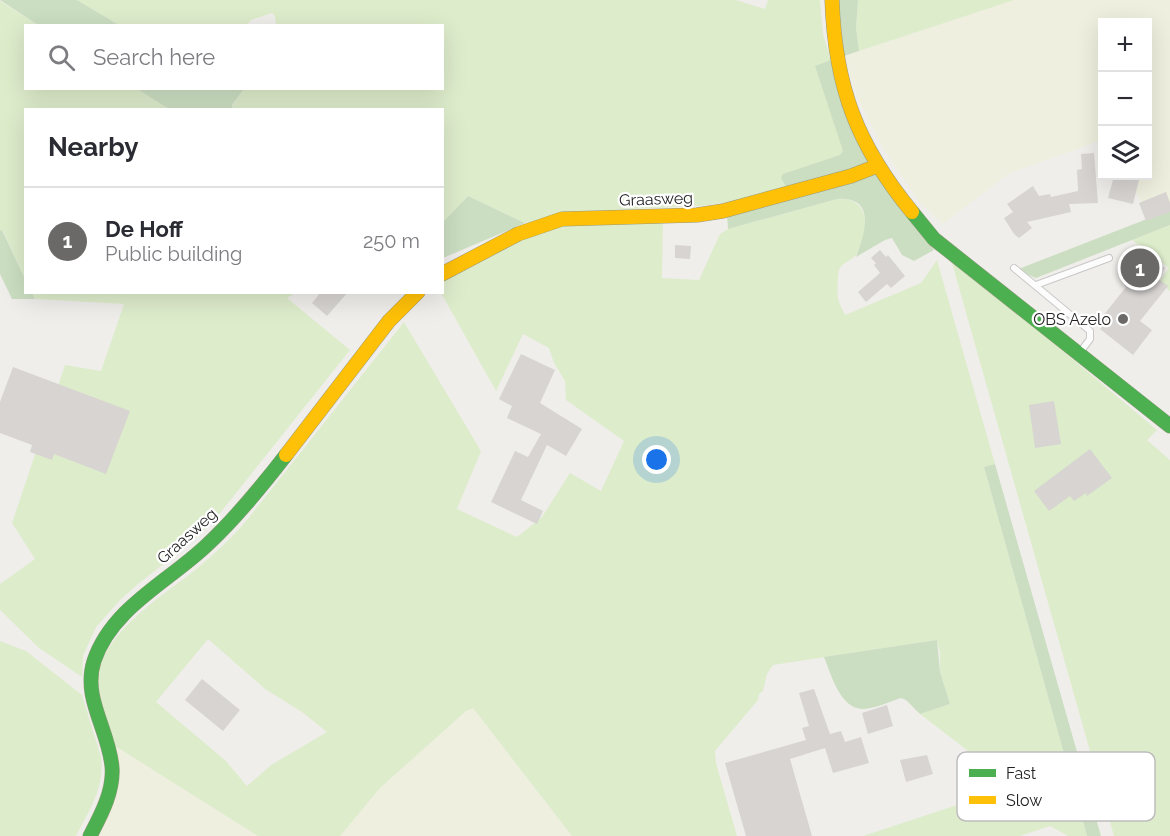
<!DOCTYPE html>
<meta charset="utf-8">
<style>
:root{--surface:#fff;--page:#f7f7f7;--text:#2b2b33;--muted:#7c7c81;--line:#e1e1e2;--accent:#6a6968}
body{margin:0;font-family:Raleway,sans-serif;background:var(--page);color:var(--text)}
.controls{position:absolute;right:18px;top:18px;display:grid;overflow:hidden;border-radius:0px;box-shadow:0 6px 24px #0002}
.controls button{width:54px;height:54px;display:grid;place-items:center;padding:0;border:0;border-bottom:2px solid var(--line);background:var(--surface);color:var(--text);font:30px sans-serif}
.you{position:absolute;left:657px;top:460px;width:21px;height:21px;margin:-15px;border:4px solid #fff;border-radius:50%;background:#1a73e8;box-shadow:0 0 0 9px #1a73e833}
.badge{display:grid;place-items:center;width:39px;height:39px;border-radius:50%;background:var(--accent);color:#fff;font-size:20px;font-weight:700}
.pin{position:absolute;translate:-50% -50%;border:3px solid #fff;box-shadow:0 2px 6px #0006}
.list{margin:0;padding:0;list-style:none}
h2{display:flex;justify-content:space-between;align-items:center;height:78px;margin:0;padding:0 24px;font-size:26px}
h2 small{font-size:20px;font-weight:400;color:var(--muted)}
.list li{display:grid;grid-template-columns:39px 1fr auto;gap:18px;align-items:center;box-sizing:border-box;height:108px;padding:0 24px;border-top:2px solid var(--line)}
.list b{display:block;font-size:22px;white-space:nowrap}
.list p{margin:0;font-size:20px;white-space:nowrap;color:var(--muted)}
.list em{font-size:20px;font-style:normal;color:var(--muted)}
.icon{flex:none;width:33px;height:33px;fill:none;stroke:currentColor;stroke-width:2;stroke-linecap:round;stroke-linejoin:round}
.map{position:relative;flex:none;width:1170px;height:836px;overflow:hidden}
.search{position:absolute;background:var(--surface);box-shadow:0 6px 24px #0002;left:24px;top:24px;width:420px;height:66px;display:flex;align-items:center;gap:15px;box-sizing:border-box;padding:0 21px;border-radius:0px;color:var(--muted);font-size:22px}
.panel{position:absolute;background:var(--surface);box-shadow:0 6px 24px #0002;left:24px;top:108px;width:420px;height:186px;border-radius:0px}
.map>svg:first-child{display:block}
.farmland{fill:#efefdf}
.grass{fill:#ddeccb;fill-rule:evenodd}
.forest{fill:#cbdec1}
.building{fill:#d7d4d2}
.lines{fill:none;stroke-linecap:round;stroke-linejoin:round}
.lane-casing{stroke:#c9c8c7;stroke-width:8}
.fast-casing{stroke:#999a82;stroke-width:15}
.slow-casing{stroke:#999a82;stroke-width:15}
.lane{stroke:#fdfcfc;stroke-width:6}
.fast{stroke:#4caf50;stroke-width:14}
.slow{stroke:#ffc107;stroke-width:14}
.poi-dot{fill:#6a6968;stroke:#fff;stroke-width:2}
.labels{text-anchor:middle;dominant-baseline:central;stroke-width:4.5;stroke-linejoin:round;paint-order:stroke}
.street-label{font-size:16px;fill:#222;stroke:#fff}
.poi-label{font-size:16px;fill:#222;stroke:#fff;text-anchor:end}
.key{fill:#fff;stroke:#bdbdbd;stroke-width:1.5}
.key-label{font-size:16px;fill:#222}
</style>
<div class="map">
<svg width="1170" height="836" viewBox="0 0 1170 836">
<rect width="100%" height="100%" fill="#f0eeeb"/>
<path class="farmland" d="M1014,0H1170V210L1151,217L1126,176H1148V22H1102V140L1008,174L943,224L919,202L885,152L859,101L844,56Z
M473,708L572,836H340L380,788L466,711Z
M112,744L258,836H95Z"/>
<path class="grass" d="M77,0H736L765,9L768,0H820L823,34L831,60L815,66L844,151L840,155L787,188L746,200L699,206L566,212L525,223L468,196L443,222L442,110H233L232,106L244,89L442,88V26L276,25L275,16L272,13L251,20L247,25H119Z
M858,0H1014L859,51L856,28Z
M0,1L38,25L26,26V88L137,89L169,109L26,110L25,279L3,231H0Z
M837,199C871,196 870,233 856,255C852,261 842,262 839,270C838,273 837,294 838,298C839,303 843,310 845,315L921,283L937,260L995,464L984,467L1087,836H1068L1050,826L1020,836H863L954,806L1001,796L997,773L920,714L950,704L940,672V653L937,640L773,665L767,674L763,691L759,694L758,700L715,751L716,763L737,836H572L473,708L466,711L380,788L340,836H258L112,744C106,723 96,699 98,677C102,634 163,595 194,571C213,555 231,539 247,520L404,322L481,451L457,509L517,537L542,517L570,473L601,491L624,441L566,400L565,381L554,363L549,348L523,334L496,391L441,293L442,292L443,279L532,234L564,226L663,221L662,278L699,280L720,234L728,229ZM208,639L265,689L302,712L327,732L271,765L247,786L225,760L156,702Z
M1170,225V291L1159,282L1169,268L1132,240Z
M950,256L1157,430L1147,440L1170,460V836H1114Z
M32,293H295L287,298L350,350L213,522L185,547L138,584L121,599L96,627L83,656L82,677L39,648L0,610V584L35,559L12,523L65,365L101,371L124,304L35,299Z
M0,641L26,651L82,695L101,757C105,787 89,811 76,836H0Z"/>
<path class="forest" d="M0,0H77L119,25H38Z
M838,0H858L856,28L859,51L844,56Z
M831,60L872,163L787,188L781,178L783,174L840,155L843,151L815,66Z
M137,89H244L232,105L233,110L169,109Z
M877,172L934,250L914,261L902,255L892,238L885,240L856,257C865,234 877,196 837,199L728,229L727,215Z
M468,196L525,223L443,258V222Z
M1170,210V225L1036,278L1016,270Z
M2,230L25,279L26,292L32,293L35,299H12L0,274V231Z
M995,464L1101,836H1087L984,467Z
M937,640L940,672L950,704L920,714L906,700L901,698C889,702 876,708 863,709C840,709 831,674 824,657Z"/>
<path class="building" d="M1094,153L1098,203L1069,204L1071,212L1027,222L1032,228L1019,238L1014,234L1004,218L1013,212L1007,204L1033,186L1039,196L1050,194L1051,197L1078,191L1077,170L1082,169L1081,154Z
M1114,176H1140L1133,204L1108,198Z
M1166,192L1170,203V212L1146,221L1139,203Z
M675,245L691,246L690,259L675,258Z
M1139,248L1165,268L1157,278L1168,286L1140,321L1152,330L1133,355L1100,329L1106,321L1102,317L1126,287L1124,285L1128,280L1119,274Z
M880,250L886,257L888,255L905,276L891,288L887,284L866,302L858,292L880,273L874,265L876,263L871,258Z
M321,292H348L327,316L312,303Z
M521,354L555,370L540,403L582,429L566,456L547,445L521,500L543,511L537,524L491,502L515,451L528,457L541,434L507,418L512,406L499,399Z
M13,367L130,411L106,474L54,454L52,460L30,452L32,445L0,433V402Z
M1054,401L1061,444L1035,448L1029,405Z
M1090,449L1112,478L1087,496L1086,493L1074,501L1070,496L1049,511L1034,491Z
M202,679L240,710L223,731L185,700Z
M814,689L830,734L841,731L845,742L861,737L869,763L833,773L825,748L790,759L812,836H746L725,763L806,740L802,728L809,726L799,693Z
M887,705L893,726L868,734L862,713Z
M927,755L933,774L906,782L900,760Z"/>
<g class="lines">
<defs>
<path id="lane" d="M1014,268L1090,331V339L1081,351
M1036,285L1109,258"/>
<path id="fast" d="M912,212L934,239L1170,426
M90,836C101,815 114,791 112,767C109,730 82,698 94,661C112,607 170,581 208,544C237,517 262,486 286,455"/>
<path id="slow" d="M832,0C835,87 857,145 912,212
M442,274L518,234L562,219L697,215L723,211L851,176L877,166
M286,455L389,321L418,292"/>
</defs>
<use href="#lane" class="lane-casing"/>
<use href="#fast" class="fast-casing"/>
<use href="#slow" class="slow-casing"/>
<use href="#lane" class="lane"/>
<use href="#fast" class="fast"/>
<use href="#slow" class="slow"/>
</g>
<circle class="poi-dot" cx="1123" cy="319" r="6"/>
<g class="labels">
<g class="street-label">
<text transform="translate(656 199) rotate(-2)">Graasweg</text>
<text transform="translate(187 536) rotate(-42)">Graasweg</text>
</g>
<g class="poi-label">
<text x="1111" y="319">OBS Azelo</text>
</g>
</g>
<rect x="957" y="752" width="198" height="69" rx="9" class="key"/>
<rect x="969" y="769" width="27" height="8" fill="#4caf50"/>
<rect x="969" y="796" width="27" height="8" fill="#ffc107"/>
<g class="key-label">
<text x="1006" y="779">Fast</text>
<text x="1006" y="806">Slow</text>
</g>
</svg>
<div class="controls">
<button>+</button>
<button>−</button>
<button><svg class="icon" aria-label="layers" viewBox="0 0 24 24"><path d="M12 4l9 5-9 5-9-5zM3 14l9 5 9-5"/></svg></button>
</div>
<div class="you"></div>
<div class="pin badge" style="left:1140px;top:268px">1</div>
<div class="search"><svg class="icon" aria-label="search" viewBox="0 0 24 24"><circle cx="10" cy="10" r="6"/><path d="M15 15l6 6"/></svg>Search here</div>
<section class="panel">
<h2>Nearby<small></small></h2>
<ul class="list">
<li><span class="badge">1</span><div><b>De Hoff</b><p>Public building</p></div><em>250 m</em></li>
</ul>
</section>
</div>
